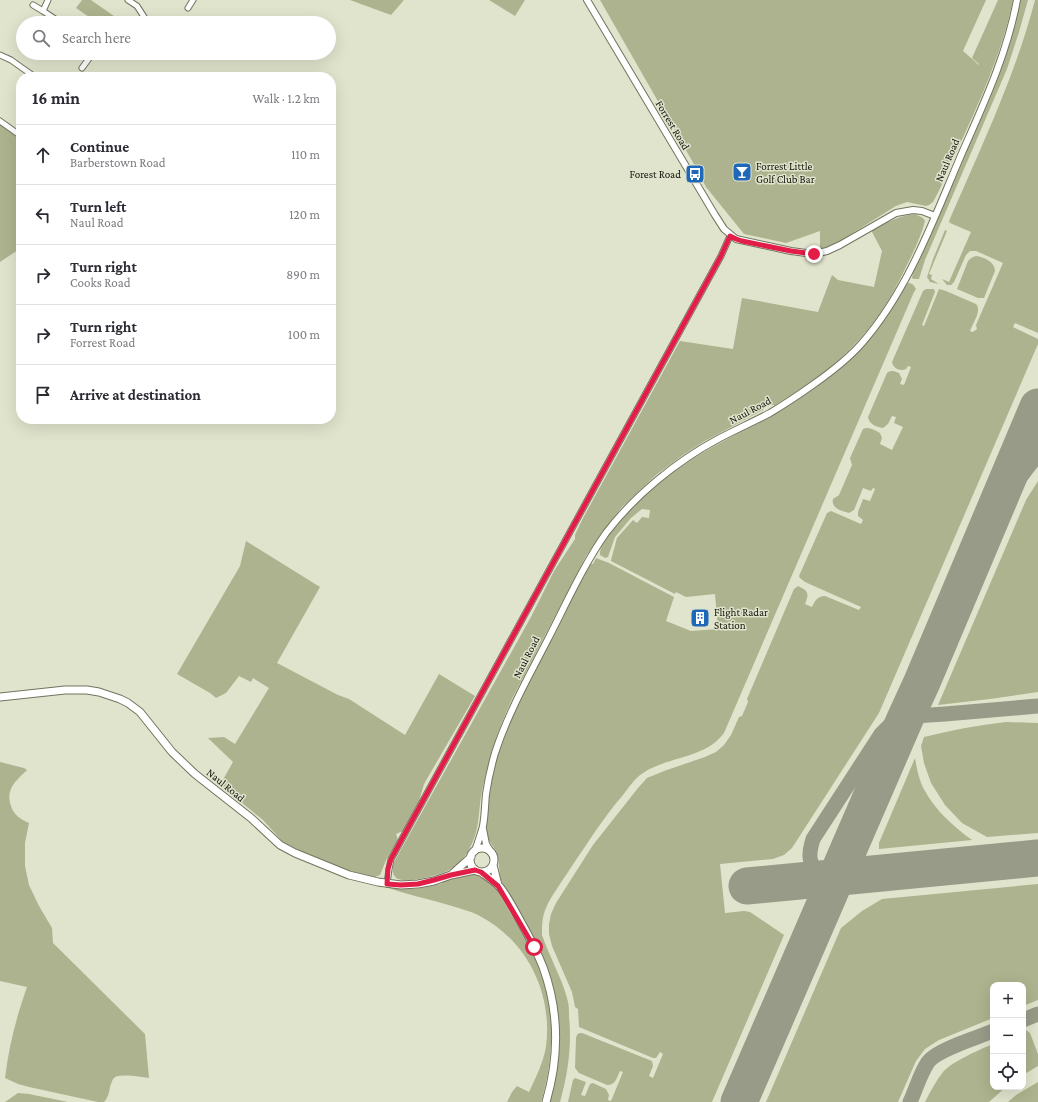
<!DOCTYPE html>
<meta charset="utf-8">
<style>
:root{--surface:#fff;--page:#f2f2f3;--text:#2b2b33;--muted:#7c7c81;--line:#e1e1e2}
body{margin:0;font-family:"Crimson Pro",serif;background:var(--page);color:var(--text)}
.controls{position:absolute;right:12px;bottom:12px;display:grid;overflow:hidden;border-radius:8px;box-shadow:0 4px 16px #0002}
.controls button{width:36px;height:36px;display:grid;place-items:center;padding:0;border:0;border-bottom:1px solid var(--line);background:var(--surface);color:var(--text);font:20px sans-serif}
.stop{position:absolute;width:12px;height:12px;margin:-9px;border:3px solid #e11d48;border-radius:50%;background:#fff}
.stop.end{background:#e11d48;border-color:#fff;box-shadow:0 1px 4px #0008}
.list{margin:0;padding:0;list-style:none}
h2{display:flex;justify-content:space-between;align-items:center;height:52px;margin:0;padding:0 16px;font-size:17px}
h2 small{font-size:13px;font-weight:400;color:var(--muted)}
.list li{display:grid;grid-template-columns:26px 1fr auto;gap:12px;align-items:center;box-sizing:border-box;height:60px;padding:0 16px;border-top:1px solid var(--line)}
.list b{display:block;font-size:15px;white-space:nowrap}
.list p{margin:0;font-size:13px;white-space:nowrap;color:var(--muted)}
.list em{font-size:13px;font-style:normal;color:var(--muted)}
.icon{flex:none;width:22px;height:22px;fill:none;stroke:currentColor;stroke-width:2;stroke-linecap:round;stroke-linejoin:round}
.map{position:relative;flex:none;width:1038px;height:1102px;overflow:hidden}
.search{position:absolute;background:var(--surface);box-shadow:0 4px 16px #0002;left:16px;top:16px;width:320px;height:44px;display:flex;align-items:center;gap:10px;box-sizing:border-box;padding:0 14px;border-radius:22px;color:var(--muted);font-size:15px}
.panel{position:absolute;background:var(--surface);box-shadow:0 4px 16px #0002;left:16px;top:72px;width:320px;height:352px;border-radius:16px}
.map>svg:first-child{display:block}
.green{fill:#adb38e}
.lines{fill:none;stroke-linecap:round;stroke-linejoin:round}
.taxiway{stroke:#989b88;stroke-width:15}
.runway{stroke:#989b88;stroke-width:37}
.minor-casing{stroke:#71755f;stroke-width:7}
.tertiary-casing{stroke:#71755f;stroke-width:8}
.secondary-casing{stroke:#71755f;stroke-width:9}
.minor{stroke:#fff;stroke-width:5}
.tertiary{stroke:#fff;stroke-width:6}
.secondary{stroke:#fff;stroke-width:7}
.route{stroke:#e11d48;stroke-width:5}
.labels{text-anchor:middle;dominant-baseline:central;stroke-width:3;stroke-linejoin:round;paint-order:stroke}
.street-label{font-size:11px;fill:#11120a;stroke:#e0e4cc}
.poi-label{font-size:11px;fill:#11120a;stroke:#e0e4cc;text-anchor:start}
</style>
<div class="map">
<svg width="1038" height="1102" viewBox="0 0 1038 1102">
<rect width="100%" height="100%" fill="#e0e4cc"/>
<path class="green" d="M82,0H91L124,23H98L76,8Z
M350,0H404L391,15Z
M489,0H525L515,16Z
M600,0H986L963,51L979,65V64L972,58L998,0H1013C1002,54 978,105 955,155C947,170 942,187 933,202L929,205L926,206L907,202L896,206L840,241L827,248L820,249V231L786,243L744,234L706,187L695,166Z
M1020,0H1028L1019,32L1007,69L925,260L919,279H914L912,278L913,271L959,168Z
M1035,0H1038V333L1015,323L1013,327L1038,339V344L879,713L792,848L784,855L773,859L720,864L725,913L744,911L750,912L784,935L712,1102H568L573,1080L575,1078L586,1082L581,1095L585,1096L590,1084L593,1083L606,1089L609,1095L608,1100L611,1101L623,1072L620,1071C617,1077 616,1085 607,1085L579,1073L575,1068L576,1038C577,1034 578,1033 582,1033L652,1061L653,1066L649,1076L653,1078L663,1054L660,1052L656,1058H653L579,1027L578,1009L575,1007L572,992L552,946L549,934V924L551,914L556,903L593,845L638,788L647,778L664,771L705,757L716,752L724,745L731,735L739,717L742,716L748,702L747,699L794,589L798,586C809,591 809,594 805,604L812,607C815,601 817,596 825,596L859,610L861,607L805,582L800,578L799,576L827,513L831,511L861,524L863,520L858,516V512L863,499L870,501L875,489L873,488L871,491L863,488L854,510L849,513C841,511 831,508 833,499L839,495L852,465L850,458L863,429C868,426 875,430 880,433L882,438L880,444L892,450L903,427L894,423L896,417L892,416L888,424L883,428C876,427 869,424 868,417L887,373C891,370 894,371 899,373L902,379L900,384L904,385L911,367L908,366L906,369C900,372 893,368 892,362L923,291L926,289H934L935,292L922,325L924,326L939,289L946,291L976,304C982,311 973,323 970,331L973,332L977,329L976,325L1003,263L976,251H970L966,255L954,282L951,285H947L942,279L949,282L971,232L950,223L949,221C980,149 1015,77 1035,0Z
M0,124L21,139V248L0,262Z
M915,214L923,218L925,221C921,237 912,255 905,269C898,283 891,297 882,310C863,339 836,365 807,385C796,392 786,398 775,405H770L766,401L763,404L764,406L763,410L703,442L683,455L656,475L622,507L601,534L586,556L513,697C499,727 490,754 483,786C477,811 482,829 467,853C462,860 457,866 449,870C441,874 433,876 424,878C409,881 387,885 394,862L531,617L554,571L575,539V535L582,520L680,341L733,349L742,298L818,312L832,275L838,280L874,287L882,251L871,230C885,223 899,216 915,214Z
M945,230L947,231L929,274L932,275L931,279L939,284L930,282L927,277L933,259Z
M976,256C984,257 995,262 995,271L984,298H978L957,289L968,261L971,258Z
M908,283C912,283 914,285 916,289L914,292L724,733C705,759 668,756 643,773C635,778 629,787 623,795C603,818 587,844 570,869C562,882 552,894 546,908C542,917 542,925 542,935C549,956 561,976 567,998C569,1004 569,1010 569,1016C572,1045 568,1074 560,1102H550L556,1074L559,1049V1026L556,1002L552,984L542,955L530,931L504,887L500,877L498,856L496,851L488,839L487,834L486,813L488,797L495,763L507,726L535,669L584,575L591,564H593L596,558L609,563L674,597L666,621L691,631L718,629L715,594L686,597L676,592L675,594L611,561V560L617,538L633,520L637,523L642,517L649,518L650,510L642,509L631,518L615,537L608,557L605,558L600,555C599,547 607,537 612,531C638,496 673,469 711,448C752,425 796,405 832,374C861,350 886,318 905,286Z
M1038,481V692L990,699L938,705L1026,500Z
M246,541L320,587L277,663L338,695L349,699L405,735L439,674L475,696L424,784L419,801L403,831L396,834L398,840L387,858L380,875L375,877H369L338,867L303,852L282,841L263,820L220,785L233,762L208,738L224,737L235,744L269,688L253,678L251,682L239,676L226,693L216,698L210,693L177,674L240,566Z
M1006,722L1038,723V833L987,837L962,823L945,805L931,783L924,763L921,746L924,737C952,730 978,725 1006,722Z
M915,758C917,769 919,781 925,791C935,810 954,827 972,840L879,849V843Z
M0,762L24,768L27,770C16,781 5,789 11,806C14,815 20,819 29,823L25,843V866L29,885L39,906L52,928L53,943L145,1034L149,1078C142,1077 119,1073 114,1078C112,1080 111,1084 110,1087C109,1093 108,1098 104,1102H98L29,1087L18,1084L5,1078C9,1046 16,1018 27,987L0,981Z
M466,874C481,874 487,877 496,888C509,911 524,934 535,958C556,1003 555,1055 541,1102H507L512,1092L517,1086L529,1092C536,1077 543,1063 546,1047C553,993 527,940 478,915C470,911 461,909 452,906C429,899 405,894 382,886L397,888L416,889L441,884L443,881Z
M1038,884V1000L1023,1006V985H993V1018L939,1040L925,1049L916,1061L898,1102H766L841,928L862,911L882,899Z
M1026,1030L1030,1033L1038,1054V1066L1023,1075V1031Z
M993,1044V1087H1006L989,1102H925C930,1092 936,1081 943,1072C953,1061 979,1050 993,1044Z
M1038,1082V1102H1008L1016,1095Z
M18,1093L29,1094L68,1102H5Z"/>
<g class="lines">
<path class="taxiway" d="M975,555C994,520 1012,484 1038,455
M832,878C828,876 823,875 819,872C807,864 809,852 813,839L881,734L893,722L914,716L945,714L1038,706
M1023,1020L1038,1014
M910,1102C916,1089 920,1074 928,1062C938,1049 977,1038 993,1031"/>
<path class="runway" d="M747,886L1038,858
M739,1102L905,719L922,682L1038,407"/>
<defs>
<path id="minor" d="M48,0L43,11L61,23
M128,0L137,6L148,23
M33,5L43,11
M188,8L193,0
M104,53L106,54
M0,55L11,60L35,77
M82,68L93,53
M0,121L21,136
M387,884L389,869L391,859L721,256L730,236"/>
<path id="tertiary" d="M587,0L715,215L724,229L736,239L791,251L814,254L827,251L840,245L896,213L913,210L922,211L935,216
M483,829L486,844L492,854
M475,851C478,842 481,834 483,826C485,815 485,804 486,794C488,780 491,767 495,753C508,713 529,676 548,639C566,604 584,564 606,533C635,495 677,461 718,439C735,430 753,422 770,413C785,404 800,394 814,384C831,372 848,359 862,343C909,289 934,218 962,153C984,103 1007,54 1017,0"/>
<path id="secondary" d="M0,697L65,690H87L99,692L120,699L128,703L140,712L172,752L195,774L251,818L280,845L295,853L349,875L378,882L401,885L418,884L434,881L451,875L475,870
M470 860a12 12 0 1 1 24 0a12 12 0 1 1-24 0Z
M493,865L498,885
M481,872C486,876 493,880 498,885C506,893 516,913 522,924C530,938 537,952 543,967C559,1011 559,1058 546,1102
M451,875L471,857"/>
</defs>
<use href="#minor" class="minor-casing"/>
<use href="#tertiary" class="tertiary-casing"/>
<use href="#secondary" class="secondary-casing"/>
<use href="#minor" class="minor"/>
<use href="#tertiary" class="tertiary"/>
<use href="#secondary" class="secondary"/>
</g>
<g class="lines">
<path class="route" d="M534,947L498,886L481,872L475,870L451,875L434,880L418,884L401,885L387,884L388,869L391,859L721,256L730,236L736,239L742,241L791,251L814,254"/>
</g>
<defs>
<symbol id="bar-square" viewBox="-11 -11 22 22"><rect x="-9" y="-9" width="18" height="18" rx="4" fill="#1f67b7" stroke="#e0e4cc"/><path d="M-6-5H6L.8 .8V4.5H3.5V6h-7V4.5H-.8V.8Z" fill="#fff"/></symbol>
<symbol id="bus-square" viewBox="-11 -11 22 22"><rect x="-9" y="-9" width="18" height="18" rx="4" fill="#1f67b7" stroke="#e0e4cc"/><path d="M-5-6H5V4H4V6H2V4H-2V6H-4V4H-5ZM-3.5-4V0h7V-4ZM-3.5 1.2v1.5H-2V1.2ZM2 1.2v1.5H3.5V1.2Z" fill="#fff"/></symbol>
<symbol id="building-square" viewBox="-11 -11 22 22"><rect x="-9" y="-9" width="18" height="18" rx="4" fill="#1f67b7" stroke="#e0e4cc"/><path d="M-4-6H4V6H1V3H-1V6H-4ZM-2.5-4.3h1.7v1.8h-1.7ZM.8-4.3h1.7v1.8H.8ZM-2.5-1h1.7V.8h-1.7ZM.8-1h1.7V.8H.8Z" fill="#fff"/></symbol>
</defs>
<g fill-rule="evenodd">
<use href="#bar-square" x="731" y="161" width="22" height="22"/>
<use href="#bus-square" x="684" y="163" width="22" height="22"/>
<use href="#building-square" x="689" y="607" width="22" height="22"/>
</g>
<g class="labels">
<g class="street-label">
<text transform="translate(673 125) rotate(59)">Forrest Road</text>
<text transform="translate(947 160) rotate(-67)">Naul Road</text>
<text transform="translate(750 410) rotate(-28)">Naul Road</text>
<text transform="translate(526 657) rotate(-63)">Naul Road</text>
<text transform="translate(226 785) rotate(39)">Naul Road</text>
</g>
<g class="poi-label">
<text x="756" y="166">Forrest Little<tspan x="756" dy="13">Golf Club Bar</tspan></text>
<text x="681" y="174" text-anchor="end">Forest Road</text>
<text x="714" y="612">Flight Radar<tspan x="714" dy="13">Station</tspan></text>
</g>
</g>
</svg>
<div class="controls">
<button>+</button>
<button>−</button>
<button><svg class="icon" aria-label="locate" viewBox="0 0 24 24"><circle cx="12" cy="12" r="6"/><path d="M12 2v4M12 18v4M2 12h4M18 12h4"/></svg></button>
</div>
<div class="stop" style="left:534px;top:947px"></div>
<div class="stop end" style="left:814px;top:254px"></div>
<div class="search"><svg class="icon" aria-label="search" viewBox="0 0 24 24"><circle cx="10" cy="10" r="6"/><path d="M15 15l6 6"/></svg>Search here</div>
<section class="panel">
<h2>16 min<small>Walk · 1.2 km</small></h2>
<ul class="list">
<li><svg class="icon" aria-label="ahead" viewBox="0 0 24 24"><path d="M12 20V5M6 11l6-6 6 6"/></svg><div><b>Continue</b><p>Barberstown Road</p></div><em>110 m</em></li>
<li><svg class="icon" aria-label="left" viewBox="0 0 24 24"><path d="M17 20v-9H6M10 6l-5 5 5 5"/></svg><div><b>Turn left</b><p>Naul Road</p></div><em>120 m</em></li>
<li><svg class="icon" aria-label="right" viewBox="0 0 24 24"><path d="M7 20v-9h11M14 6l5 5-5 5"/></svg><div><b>Turn right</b><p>Cooks Road</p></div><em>890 m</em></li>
<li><svg class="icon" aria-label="right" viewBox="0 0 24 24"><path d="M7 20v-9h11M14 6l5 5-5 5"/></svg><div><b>Turn right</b><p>Forrest Road</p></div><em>100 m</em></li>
<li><svg class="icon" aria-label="arrive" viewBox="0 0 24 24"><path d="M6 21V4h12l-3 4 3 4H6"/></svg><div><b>Arrive at destination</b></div></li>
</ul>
</section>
</div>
